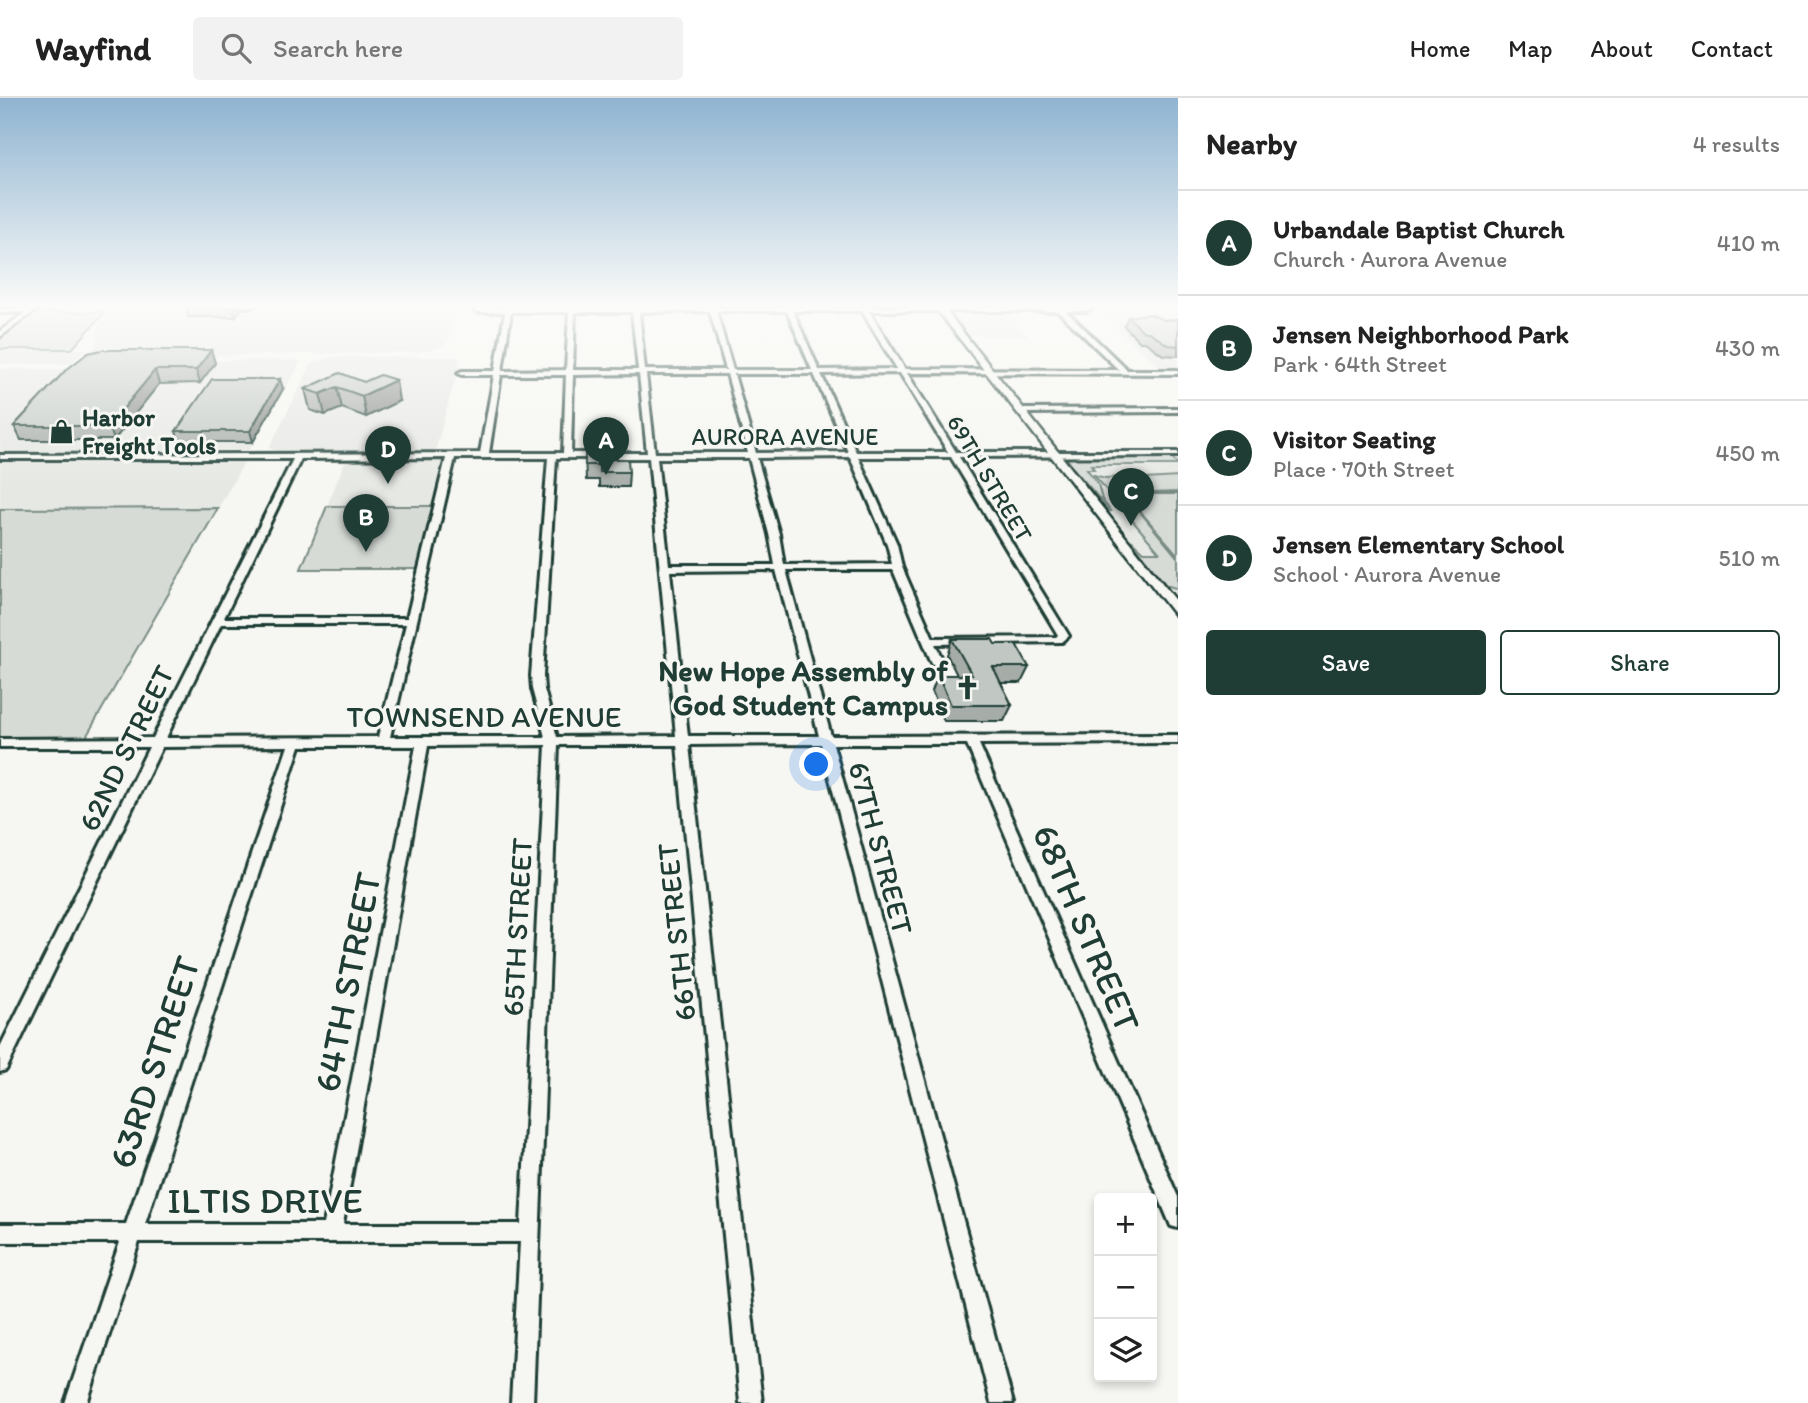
<!DOCTYPE html>
<meta charset="utf-8">
<style>
:root{--surface:#fff;--page:#f2f2f2;--text:#222;--muted:#767676;--line:#e0e0e0;--accent:#1f3d34}
body{margin:0;font-family:Itim,sans-serif;background:var(--page);color:var(--text)}
.controls{position:absolute;right:21px;bottom:21px;display:grid;overflow:hidden;border-radius:7px;box-shadow:0 4px 10px #0003}
.controls button{width:63px;height:63px;display:grid;place-items:center;padding:0;border:0;border-bottom:2px solid var(--line);background:var(--surface);color:var(--text);font:35px sans-serif}
.you{position:absolute;left:817px;top:667px;width:24px;height:24px;margin:-18px;border:5px solid #fff;border-radius:50%;background:#1a73e8;box-shadow:0 0 0 10px #1a73e833}
.badge{display:grid;place-items:center;width:46px;height:46px;border-radius:50%;background:var(--accent);color:#fff;font-size:23px;font-weight:700}
.pin{position:absolute;translate:-50% -58px;filter:drop-shadow(0 2px 4px #0008)}
.pin::after{content:'';position:absolute;top:37px;width:24px;height:21px;background:inherit;clip-path:polygon(0 0,100% 0,50% 100%)}
.list{margin:0;padding:0;list-style:none}
h2{display:flex;justify-content:space-between;align-items:center;height:91px;margin:0;padding:0 28px;font-size:30px}
h2 small{font-size:23px;font-weight:400;color:var(--muted)}
.list li{display:grid;grid-template-columns:46px 1fr auto;gap:21px;align-items:center;box-sizing:border-box;height:105px;padding:0 28px;border-top:2px solid var(--line)}
.list b{display:block;font-size:26px;white-space:nowrap}
.list p{margin:0;font-size:23px;white-space:nowrap;color:var(--muted)}
.list em{font-size:23px;font-style:normal;color:var(--muted)}
.actions{display:flex;gap:14px;padding:21px 28px}
.actions a{flex:1;padding:16px 0;border:2px solid var(--accent);border-radius:7px;text-align:center;font-size:24px;color:var(--accent)}
.actions .main{background:var(--accent);color:#fff}
.icon{flex:none;width:38px;height:38px;fill:none;stroke:currentColor;stroke-width:2;stroke-linecap:round;stroke-linejoin:round}
.map{position:relative;flex:none;width:1178px;height:1305px;overflow:hidden}
header{display:flex;align-items:center;gap:42px;box-sizing:border-box;height:98px;padding:0 35px;background:var(--surface);border-bottom:2px solid var(--line)}
header strong{font-size:33px}
nav{display:flex;gap:38px;margin-inline-start:auto;font-size:24px}
.search{width:490px;height:63px;background:var(--page);display:flex;align-items:center;gap:18px;box-sizing:border-box;padding:0 24px;border-radius:7px;color:var(--muted);font-size:26px}
main{display:flex}
aside{flex:1;background:var(--surface)}
.map>svg:first-child{display:block}
.built{fill:#e6e8e4}
.green{fill:#d6dbd6;stroke:#7a8c85;stroke-width:2}
.lines{fill:none;stroke-linecap:round;stroke-linejoin:round}
.minor-casing{stroke:#1f3d34;stroke-width:6}
.major-casing{stroke:#1f3d34;stroke-width:5}
.minor{fill:#f6f6f2;fill-rule:evenodd}
.major{fill:#f6f6f2;fill-rule:evenodd}
.wall{fill:#a6aca8;stroke:#1f3d34;stroke-width:2}
.shaded-wall{fill:#878c88;stroke:#1f3d34;stroke-width:2}
.building{fill:#c1c8c3;stroke:#1f3d34;stroke-width:2}
.labels{text-anchor:middle;dominant-baseline:central;stroke-width:6;stroke-linejoin:round;paint-order:stroke}
.far-poi-label{font-size:24px;font-weight:bold;fill:#1f3d34;stroke:#f6f6f2;text-anchor:start}
.far-street-label{font-size:24px;fill:#1f3d34;stroke:#f6f6f2}
.poi-label{font-size:30px;font-weight:bold;fill:#1f3d34;stroke:#f6f6f2;text-anchor:end}
.street-label{font-size:30px;fill:#1f3d34;stroke:#f6f6f2}
.near-street-label{font-size:37px;fill:#1f3d34;stroke:#f6f6f2}
</style>
<header>
<strong>Wayfind</strong>
<div class="search"><svg class="icon" aria-label="search" viewBox="0 0 24 24"><circle cx="10" cy="10" r="6"/><path d="M15 15l6 6"/></svg>Search here</div>
<nav><a>Home</a><a>Map</a><a>About</a><a>Contact</a></nav>
</header>
<main>
<div class="map">
<svg width="1178" height="1305" viewBox="0 0 1178 1305">
<rect width="100%" height="100%" fill="#f6f6f2"/>
<filter id="ink" filterUnits="userSpaceOnUse"><feTurbulence type="fractalNoise" baseFrequency=".0143" numOctaves="2"/><feDisplacementMap in="SourceGraphic" scale="14" xChannelSelector="R" yChannelSelector="G"/><feConvolveMatrix kernelMatrix="1 2 1 2 8 2 1 2 1" color-interpolation-filters="sRGB"/></filter>
<g filter="url(#ink)">
<path class="built" d="M118,209H459L449,243L438,250L419,254L207,258L90,257L97,246V229Z
M1100,211H1178V270H1162L1095,212Z
M1005,212L1028,237H967L947,213Z
M0,251H86L70,266H0Z
M330,259H461L435,354L279,353L269,350L312,265Z
M296,262L301,264L249,352L0,354V271H83L109,263Z
M1178,356V499H1167L1056,357Z
M248,358L218,410L0,411V359Z
M441,360L446,362L435,408H327L346,361Z"/>
<path class="green" d="M43,214H105L72,251H0V241L29,218Z
M1171,359L1178,367H1091L1094,371H1087L1098,386L1102,401L1111,414L1073,370L1165,488L1065,362L1072,368L1067,360Z
M1094,377L1105,380L1125,379L1128,382L1178,379V394L1126,396H1178V457L1126,397L1178,460V491L1166,487L1131,442L1144,454H1159Z
M327,408H435L419,471H301Z
M218,410L86,639H0V411Z"/>
<g class="lines">
<defs>
<path id="minor" d="M506,209H1094L1086,213H1066L1127,272H1178V276L907,275L956,354H1178V358L959,359L1069,538L1062,544L935,546L944,565L938,569L932,565L893,472H786L831,638L1178,637V645L979,646L1178,1099V1130L1171,1128L967,646H833L1013,1305H991L821,646L689,647L762,1305H740L677,647H558L533,1305H511L520,1144H139L87,1305H65L120,1144H0V1126H126L288,648L162,649L6,972L0,974V949L149,649H0V641L153,640L293,361H0V357L480,355L494,277H462L458,275L462,273H495L505,214H478L475,212L478,210ZM710,213L726,272H645L639,214ZM716,213H787L812,272H733ZM793,213H862L897,271L819,272ZM869,213H1058L1119,272L905,271ZM511,214H569L566,272L502,273ZM575,214H632L638,272H573ZM900,275L948,354H856L821,276ZM639,276L647,355H571L573,277ZM646,276H727L748,355H655ZM734,276H814L848,354L756,355ZM501,277H566L563,355H489ZM850,359L887,446L892,466L784,467L779,436L757,360ZM858,359H951L1058,537L1056,539L933,540L902,469L897,446ZM446,360L407,520H224L301,361ZM455,360H548L531,578L532,591L545,639H390ZM556,360H649L676,638L557,639L544,591L543,578ZM657,360H749L769,436L775,467H669ZM776,472L819,638H688L670,473ZM221,526H406L378,639L166,640ZM546,647L521,1126H343L428,648ZM300,648H416L324,1126H145Z
M0,211L32,210L35,212L32,214L0,215Z
M1178,310V314L1021,315L1017,313L1021,311Z"/>
<path id="major" d="M32,209H40L0,239V233Z
M935,209H943L1178,505V517L1174,516Z"/>
</defs>
<use href="#minor" class="minor-casing"/>
<use href="#major" class="major-casing"/>
<use href="#minor" class="minor"/>
<use href="#major" class="major"/>
</g>
<path class="wall" d="M186,209H255L253,211H241L235,219H188Z
M1128,219L1164,222L1178,221V258L1163,257L1145,244H1140L1124,228Z
M211,252L215,265L200,285L159,286L114,342H21L14,328L66,272Z
M340,275L399,303L366,319L342,310L325,317L310,312L305,291Z
M283,291L253,344H179L176,333Z
M585,352L629,374L628,389H599V382H586Z
M952,541L995,546L1029,569L1021,585H1001L1012,607L1004,623H944L932,593L938,577H957L947,557Z"/>
<path class="shaded-wall" d="M233,209H240L241,211L235,219Z
M211,252L215,265L200,285L196,272Z
M155,272L159,286L114,342L109,328Z
M280,281L283,291L253,344L250,333Z
M396,282L399,303L366,319L362,298Z
M337,289L342,310L325,317L320,296Z"/>
<path class="building" d="M186,209H233L185,210Z
M1150,216L1164,222L1178,221V248L1168,247L1149,234H1144L1128,219Z
M102,252H211L196,272H155L109,328H14L66,272L88,255Z
M340,275L364,284L380,277L396,282L362,298L337,289L320,296L305,291Z
M212,281H280L250,333H176Z
M585,352L602,353V361H628L629,374H599V367H585Z
M952,541H992L995,546H1016L1029,569H993L1012,607H951L938,577H972Z"/>
</g>
<linearGradient id="sky" x2="0" y2="1"><stop stop-color="#8fb4d1"/><stop offset="0.53" stop-color="#fbfbf9"/><stop offset="1" stop-color="#fbfbf9" stop-opacity="0"/></linearGradient>
<rect width="1178" height="392" fill="url(#sky)"/>
<defs>
<symbol id="shop-bare" viewBox="-9 -9 18 18"><path d="M-5-2.5h2.3a2.7 3.5 0 0 1 5.4 0H5L5.5 6h-11ZM-1.5-2.5h3a1.5 2.3 0 0 0-3 0Z" fill="#1f3d34" stroke="#f6f6f2" stroke-width="2.5" paint-order="stroke"/></symbol>
<symbol id="church-bare" viewBox="-9 -9 18 18"><path d="M-1.2-6h2.4v3.5h3.3v2.4h-3.3V6h-2.4V-.1h-3.3v-2.4h3.3Z" fill="#1f3d34" stroke="#f6f6f2" stroke-width="2.5" paint-order="stroke"/></symbol>
</defs>
<g fill-rule="evenodd">
<use href="#shop-bare" x="44" y="316" width="35" height="35"/>
<use href="#church-bare" x="950" y="572" width="35" height="35"/>
</g>
<g class="labels">
<g class="far-poi-label">
<text x="82" y="319">Harbor<tspan x="82" dy="28">Freight Tools</tspan></text>
</g>
<g class="far-street-label">
<text x="785" y="338">AURORA AVENUE</text>
<text transform="translate(990 380) rotate(59)">69TH STREET</text>
</g>
<g class="poi-label">
<text x="948" y="572">New Hope Assembly of<tspan x="948" dy="34">God Student Campus</tspan></text>
</g>
<g class="street-label">
<text x="484" y="618">TOWNSEND AVENUE</text>
<text transform="translate(126 650) rotate(-64)">62ND STREET</text>
<text transform="translate(881 750) rotate(75)">67TH STREET</text>
<text transform="translate(517 829) rotate(-87)">65TH STREET</text>
<text transform="translate(676 834) rotate(-96)">66TH STREET</text>
</g>
<g class="near-street-label">
<text transform="translate(1087 830) rotate(67)">68TH STREET</text>
<text transform="translate(347 884) rotate(-79)">64TH STREET</text>
<text transform="translate(154 964) rotate(-72)">63RD STREET</text>
<text x="265" y="1102">ILTIS DRIVE</text>
</g>
</g>
</svg>
<div class="controls">
<button>+</button>
<button>−</button>
<button><svg class="icon" aria-label="layers" viewBox="0 0 24 24"><path d="M12 4l9 5-9 5-9-5zM3 14l9 5 9-5"/></svg></button>
</div>
<div class="you"></div>
<div class="pin badge" style="left:606px;top:377px">A</div>
<div class="pin badge" style="left:366px;top:454px">B</div>
<div class="pin badge" style="left:1131px;top:428px">C</div>
<div class="pin badge" style="left:388px;top:386px">D</div>
</div>
<aside>
<h2>Nearby<small>4 results</small></h2>
<ul class="list">
<li><span class="badge">A</span><div><b>Urbandale Baptist Church</b><p>Church · Aurora Avenue</p></div><em>410 m</em></li>
<li><span class="badge">B</span><div><b>Jensen Neighborhood Park</b><p>Park · 64th Street</p></div><em>430 m</em></li>
<li><span class="badge">C</span><div><b>Visitor Seating</b><p>Place · 70th Street</p></div><em>450 m</em></li>
<li><span class="badge">D</span><div><b>Jensen Elementary School</b><p>School · Aurora Avenue</p></div><em>510 m</em></li>
</ul>
<div class="actions"><a class="main">Save</a><a>Share</a></div>
</aside>
</main>
